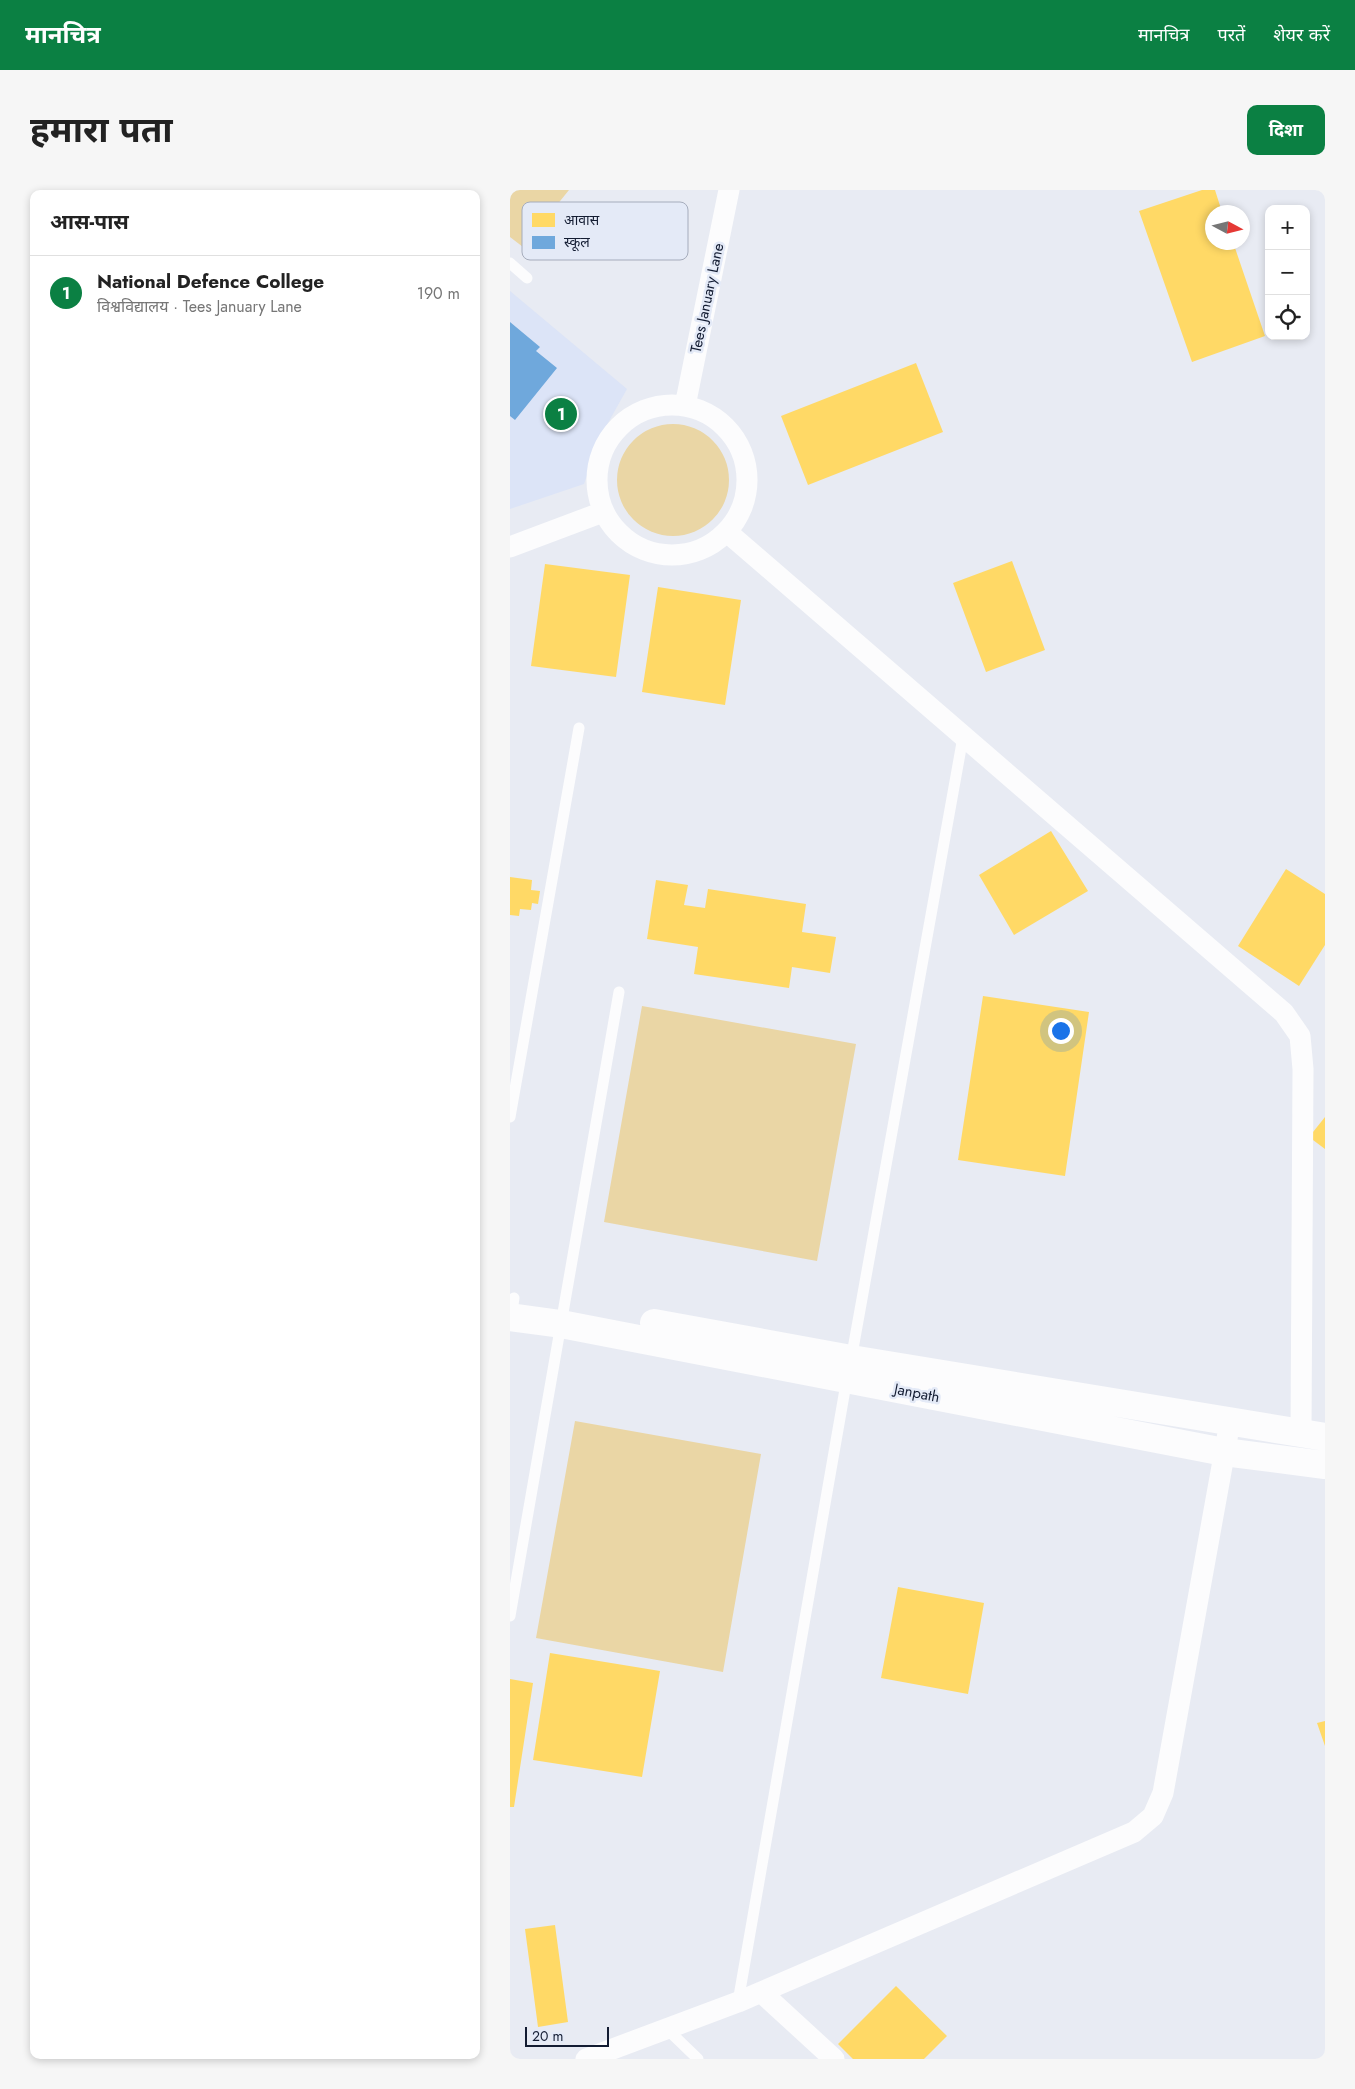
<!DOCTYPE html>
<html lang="hi">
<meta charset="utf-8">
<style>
:root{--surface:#fff;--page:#f6f6f6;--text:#222;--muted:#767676;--line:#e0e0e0;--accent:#0b8043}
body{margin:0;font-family:Jost,"Noto Sans Devanagari",sans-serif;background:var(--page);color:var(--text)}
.controls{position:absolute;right:15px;top:15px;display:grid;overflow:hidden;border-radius:10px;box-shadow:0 2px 8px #0003}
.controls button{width:45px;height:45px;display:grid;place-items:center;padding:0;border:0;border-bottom:1px solid var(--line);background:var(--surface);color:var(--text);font:25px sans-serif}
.compass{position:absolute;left:695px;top:15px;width:45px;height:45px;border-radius:50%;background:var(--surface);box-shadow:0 2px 8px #0003;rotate:97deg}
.scale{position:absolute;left:15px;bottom:12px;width:84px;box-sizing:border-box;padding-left:5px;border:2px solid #131c32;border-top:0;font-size:14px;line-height:18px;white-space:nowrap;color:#131c32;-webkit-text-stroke:4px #e4eaf7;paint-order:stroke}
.you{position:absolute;left:550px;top:840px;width:18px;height:18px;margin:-12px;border:4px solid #fff;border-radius:50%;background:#1a73e8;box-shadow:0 0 0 8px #1a73e833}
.badge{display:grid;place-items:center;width:32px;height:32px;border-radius:50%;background:var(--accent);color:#fff;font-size:16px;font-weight:700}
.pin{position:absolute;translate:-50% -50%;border:2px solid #fff;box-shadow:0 1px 5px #0006}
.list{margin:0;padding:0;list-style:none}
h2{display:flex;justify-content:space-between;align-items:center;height:65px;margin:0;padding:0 20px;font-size:21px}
h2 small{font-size:16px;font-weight:400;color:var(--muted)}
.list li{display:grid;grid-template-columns:32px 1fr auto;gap:15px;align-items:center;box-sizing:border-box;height:75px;padding:0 20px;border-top:1px solid var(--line)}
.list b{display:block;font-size:19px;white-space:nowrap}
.list p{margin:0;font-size:16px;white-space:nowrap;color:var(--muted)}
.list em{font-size:16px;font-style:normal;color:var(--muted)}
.icon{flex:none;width:28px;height:28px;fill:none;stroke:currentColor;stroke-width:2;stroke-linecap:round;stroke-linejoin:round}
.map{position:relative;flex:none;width:815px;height:1869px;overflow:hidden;border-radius:10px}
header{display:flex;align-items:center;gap:30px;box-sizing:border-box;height:70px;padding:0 25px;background:var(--accent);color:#fff}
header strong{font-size:24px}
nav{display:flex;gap:28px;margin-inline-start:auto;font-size:18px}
.intro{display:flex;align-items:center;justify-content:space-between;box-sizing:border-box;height:120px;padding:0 30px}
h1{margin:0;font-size:35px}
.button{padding:12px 22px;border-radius:10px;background:var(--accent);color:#fff;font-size:18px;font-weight:700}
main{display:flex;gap:30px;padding:0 30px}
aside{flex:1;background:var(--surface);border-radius:10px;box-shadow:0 2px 8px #0003}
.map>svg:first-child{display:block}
.built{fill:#dce4f7}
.green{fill:#ead6a5}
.homes{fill:#ffd966}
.schools{fill:#6fa8dc}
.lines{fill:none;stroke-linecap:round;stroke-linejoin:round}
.lane{stroke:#fcfcfd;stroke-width:11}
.street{stroke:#fcfcfd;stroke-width:21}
.secondary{stroke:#fcfcfd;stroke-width:28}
.labels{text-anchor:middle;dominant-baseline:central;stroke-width:5;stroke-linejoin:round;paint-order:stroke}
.street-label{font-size:15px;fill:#131c32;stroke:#e4eaf7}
.key{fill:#e4eaf7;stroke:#a5acbc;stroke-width:1}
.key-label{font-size:14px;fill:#131c32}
</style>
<header>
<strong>मानचित्र</strong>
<nav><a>मानचित्र</a><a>परतें</a><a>शेयर करें</a></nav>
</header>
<div class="intro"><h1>हमारा पता</h1><a class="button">दिशा</a></div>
<main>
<aside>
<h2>आस-पास<small></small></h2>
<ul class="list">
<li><span class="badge">1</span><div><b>National Defence College</b><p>विश्वविद्यालय · Tees January Lane</p></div><em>190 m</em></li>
</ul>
</aside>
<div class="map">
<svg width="815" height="1869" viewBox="0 0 815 1869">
<rect width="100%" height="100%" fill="#e8ebf3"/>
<path class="built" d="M0,101L117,199L89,249L74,294L0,319Z"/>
<path class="green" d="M0,0H59L13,57L0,47Z
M107 290a56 56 0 1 1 112 0a56 56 0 1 1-112 0Z
M132,816L346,854L307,1071L94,1032Z
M65,1231L251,1264L213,1482L26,1448Z"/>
<path class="homes" d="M692,0H705L712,22H702V52H723L755,146L682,172L629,21Z
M406,173L433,242L298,295L271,226Z
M502,371L535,460L476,482L443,393Z
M35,374L120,385L106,487L21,476Z
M148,397L231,410L215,515L132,502Z
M541,641L578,701L504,745L469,685Z
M776,679L815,704V755L789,796L728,756Z
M0,687L22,690L21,700L30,701L28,714L22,713L21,720L10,719L9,726L0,725Z
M146,690L178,695L174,715L195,718L198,699L296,714L292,742L326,747L320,783L282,777L279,798L184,784L188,757L137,749Z
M473,806L579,822L555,986L448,970Z
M815,927V959L799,947Z
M388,1397L474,1413L458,1504L371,1488Z
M40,1463L150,1481L132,1587L23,1570Z
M0,1489L23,1493L4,1617H0Z
M815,1531V1556L807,1533Z
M45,1735L58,1832L28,1837L15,1739Z
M386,1796L437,1846L414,1869H343L328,1854Z"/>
<path class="schools" d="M0,132L30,157L26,161L47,178L5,230L0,226Z"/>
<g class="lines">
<path class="lane" d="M0,73L17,88
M0,927L69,538
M1,1128L4,1108
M341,1170L453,547
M0,1426L109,802
M228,1812L337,1188
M157,1839L188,1869"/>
<path class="street" d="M87 290a75 75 0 1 1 150 0a75 75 0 1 1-150 0Z
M175,216L219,0
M217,342L774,823L790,846L793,879L791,1243
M0,357L93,322
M251,1802L324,1869
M76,1869L228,1812L624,1642L643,1626L653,1603L720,1232"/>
<path class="secondary" d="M0,1127L51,1134L714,1262L815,1275
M144,1133L341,1169L815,1247"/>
</g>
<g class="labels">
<g class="street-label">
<text transform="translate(197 108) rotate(-78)">Tees January Lane</text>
<text transform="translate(407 1203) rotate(11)">Janpath</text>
</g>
</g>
<rect x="12" y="12" width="166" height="58" rx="8" class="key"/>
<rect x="22" y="23" width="23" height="14" fill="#ffd966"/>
<rect x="22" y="46" width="23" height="13" fill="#6fa8dc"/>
<g class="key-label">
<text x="54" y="35">आवास</text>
<text x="54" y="57">स्कूल</text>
</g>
</svg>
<div class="controls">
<button>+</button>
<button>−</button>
<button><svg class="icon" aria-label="locate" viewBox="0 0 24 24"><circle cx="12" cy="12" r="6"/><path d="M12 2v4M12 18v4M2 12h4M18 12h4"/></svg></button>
</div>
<svg class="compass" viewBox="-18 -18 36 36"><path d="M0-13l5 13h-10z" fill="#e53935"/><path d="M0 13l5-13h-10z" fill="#767676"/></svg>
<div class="scale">20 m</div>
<div class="you"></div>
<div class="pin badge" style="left:51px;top:224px">1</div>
</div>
</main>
